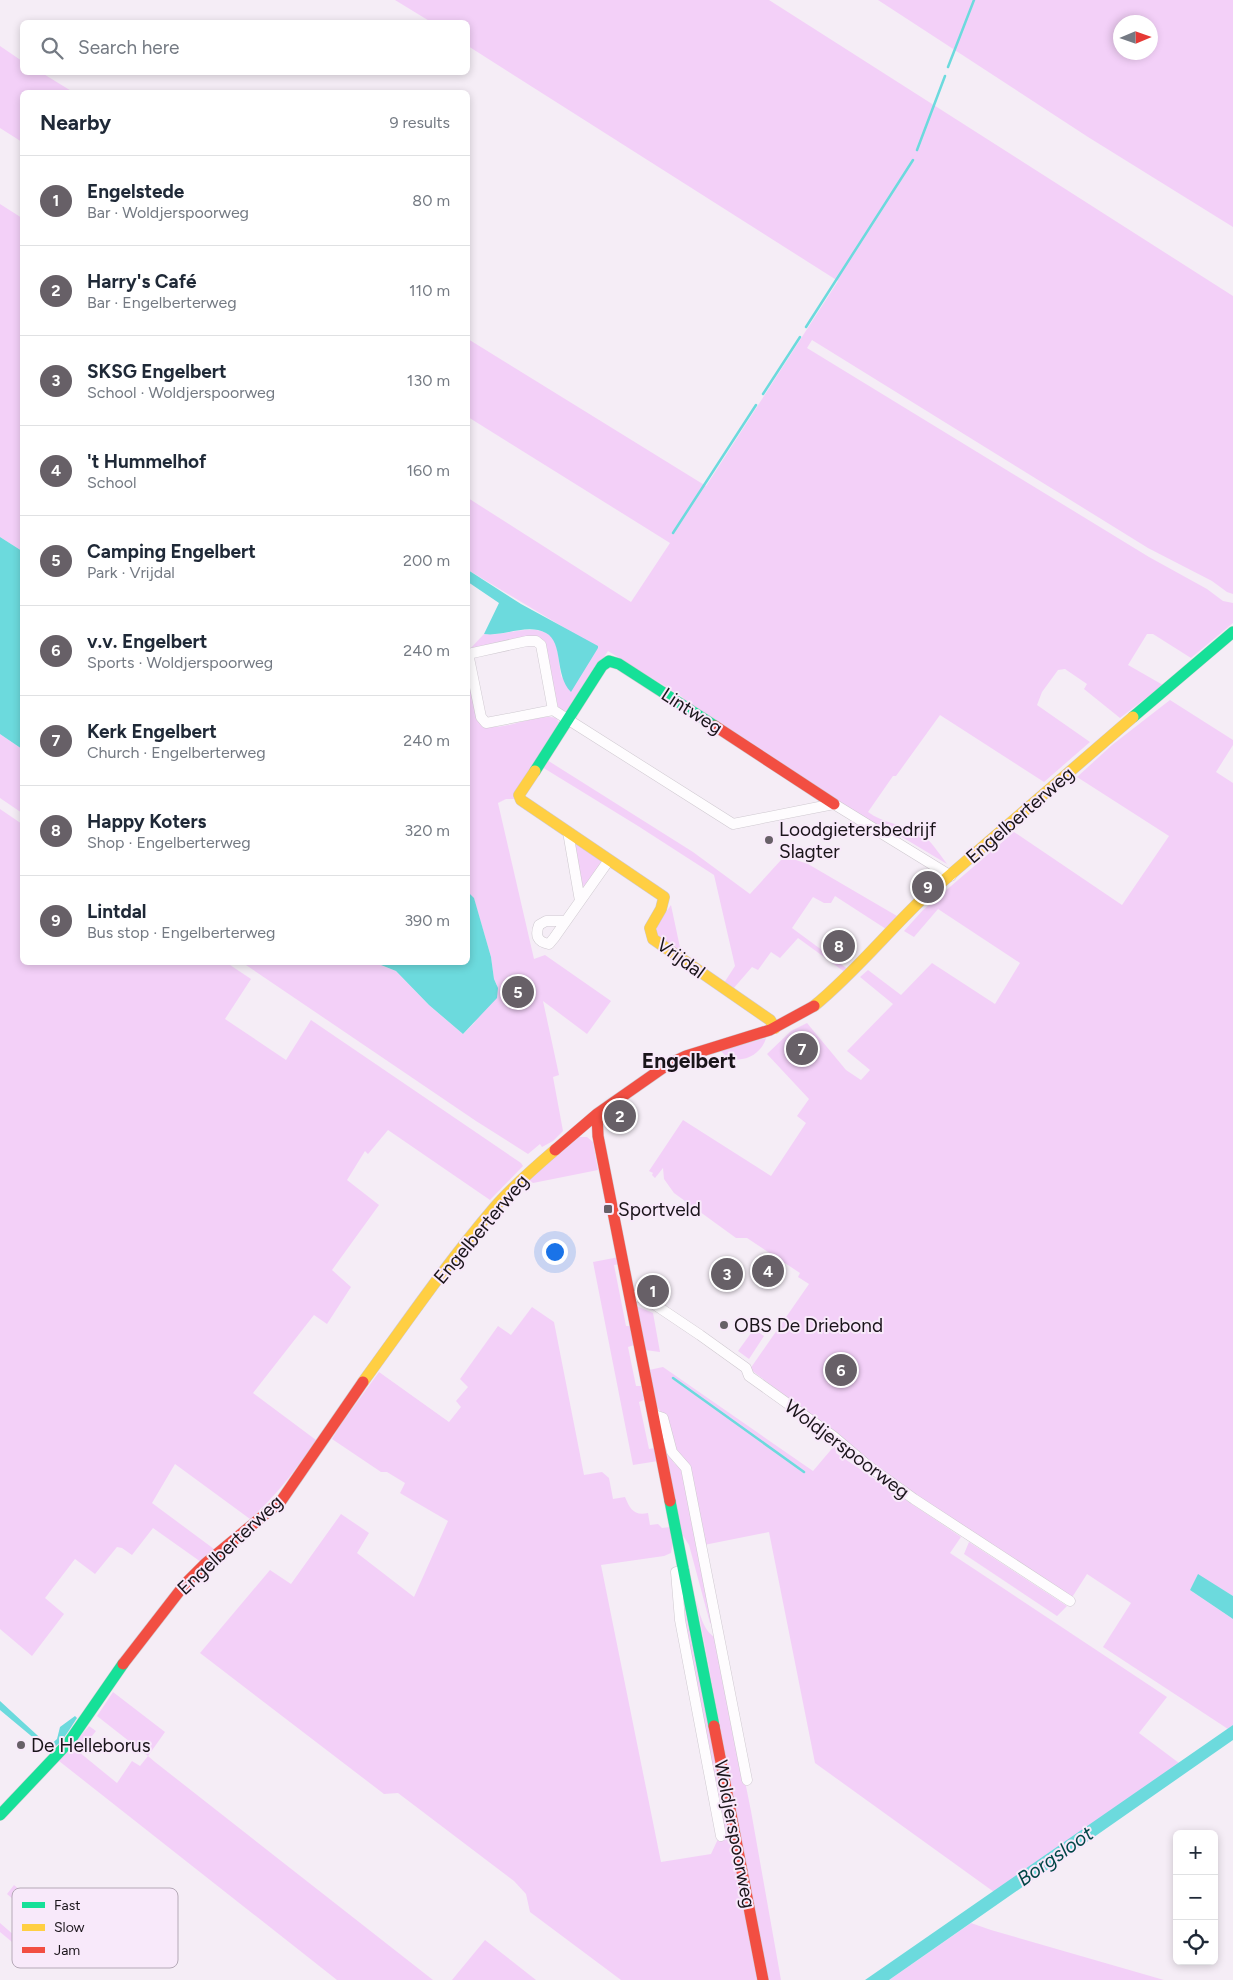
<!DOCTYPE html>
<meta charset="utf-8">
<style>
:root{--surface:#fff;--page:#f2f2f3;--text:#1f2937;--muted:#747a83;--line:#e0e1e3;--accent:#676067}
body{margin:0;font-family:Figtree,sans-serif;background:var(--page);color:var(--text)}
.controls{position:absolute;right:15px;bottom:15px;display:grid;overflow:hidden;border-radius:8px;box-shadow:0 2px 8px #0003}
.controls button{width:45px;height:45px;display:grid;place-items:center;padding:0;border:0;border-bottom:1px solid var(--line);background:var(--surface);color:var(--text);font:25px sans-serif}
.compass{position:absolute;left:1113px;top:15px;width:45px;height:45px;border-radius:50%;background:var(--surface);box-shadow:0 2px 8px #0003;rotate:88deg}
.you{position:absolute;left:554px;top:1251px;width:18px;height:18px;margin:-12px;border:4px solid #fff;border-radius:50%;background:#1a73e8;box-shadow:0 0 0 8px #1a73e833}
.badge{display:grid;place-items:center;width:32px;height:32px;border-radius:50%;background:var(--accent);color:#fff;font-size:16px;font-weight:700}
.pin{position:absolute;translate:-50% -50%;border:2px solid #fff;box-shadow:0 1px 5px #0006}
.list{margin:0;padding:0;list-style:none}
h2{display:flex;justify-content:space-between;align-items:center;height:65px;margin:0;padding:0 20px;font-size:21px}
h2 small{font-size:16px;font-weight:400;color:var(--muted)}
.list li{display:grid;grid-template-columns:32px 1fr auto;gap:15px;align-items:center;box-sizing:border-box;height:90px;padding:0 20px;border-top:1px solid var(--line)}
.list b{display:block;font-size:19px;white-space:nowrap}
.list p{margin:0;font-size:16px;white-space:nowrap;color:var(--muted)}
.list em{font-size:16px;font-style:normal;color:var(--muted)}
.icon{flex:none;width:28px;height:28px;fill:none;stroke:currentColor;stroke-width:2;stroke-linecap:round;stroke-linejoin:round}
.map{position:relative;flex:none;width:1233px;height:1980px;overflow:hidden}
.search{position:absolute;background:var(--surface);box-shadow:0 2px 8px #0003;left:20px;top:20px;width:450px;height:55px;display:flex;align-items:center;gap:12px;box-sizing:border-box;padding:0 18px;border-radius:8px;color:var(--muted);font-size:19px}
.panel{position:absolute;background:var(--surface);box-shadow:0 2px 8px #0003;left:20px;top:90px;width:450px;height:875px;border-radius:8px}
.map>svg:first-child{display:block}
.green{fill:#f3d0f8;fill-rule:evenodd}
.water{fill:#6cdadd}
.lines{fill:none;stroke-linecap:round;stroke-linejoin:round}
.stream{stroke:#6cdadd;stroke-width:2.5}
.street-casing{stroke:#cfc9d0;stroke-width:11}
.fast-casing{stroke:#cfc9d0;stroke-width:12}
.slow-casing{stroke:#cfc9d0;stroke-width:12}
.jam-casing{stroke:#cfc9d0;stroke-width:12}
.street{stroke:#fefcfe;stroke-width:10}
.fast{stroke:#16e098;stroke-width:11}
.slow{stroke:#ffcf43;stroke-width:11}
.jam{stroke:#f24e42;stroke-width:11}
.poi-dot{fill:#676067;stroke:#f8e9fa;stroke-width:2}
.labels{text-anchor:middle;dominant-baseline:central;stroke-width:4;stroke-linejoin:round;paint-order:stroke}
.street-label{font-size:19px;fill:#1a141a;stroke:#f8e9fa}
.poi-label{font-size:19px;fill:#1a141a;stroke:#f8e9fa;text-anchor:start}
.water-label{font-size:20px;font-style:italic;fill:#004646;stroke:#f8e9fa}
.quarter-label{font-size:21px;font-weight:bold;fill:#1a141a;stroke:#f8e9fa}
.key{fill:#f8e9fa;stroke:#b5a9b7;stroke-width:1}
.key-label{font-size:14px;fill:#1a141a}
</style>
<div class="map">
<svg width="1233" height="1980" viewBox="0 0 1233 1980">
<rect width="100%" height="100%" fill="#f5edf6"/>
<path class="green" d="M395,0H769L1233,296V594L1227,592L1212,581L1148,548L812,340L807,348L1149,557L1207,589L1223,601L1233,603V623L1191,658L1153,634H1147L1128,665L1163,685L1120,718L1084,689L1087,684L1065,669L1058,670L1042,692L1037,705L1090,742L1044,782L940,715L896,776H893L868,812C882,823 905,825 921,834C931,840 940,855 947,864L882,825L875,824L825,795L688,703L681,696L608,651L570,710L564,711L558,707L544,645L469,650L484,634C504,637 541,619 554,640C559,648 559,669 562,678L598,648L468,570V498L631,602L670,543L468,417V339L706,486L838,281L468,46V22H431Z
M878,0H1233V227L1088,137ZM1120,22H1150V52H1120Z
M0,46L22,61V72L42,73L73,92H22V142L0,128Z
M0,204L22,218V551L0,537Z
M468,670L478,721C493,738 535,712 556,718L561,725L515,799H506L498,803L534,959L545,955L611,1001L587,1034L543,1001L559,1075L553,1077L563,1131L553,1141L542,1147L540,1144L528,1154L476,1121L243,963H376L396,971L429,1005L463,1034L474,1023L497,985L494,979L491,957L474,899L468,892Z
M1170,700L1233,740V745L1216,772L1233,783V1596L1198,1575L1190,1590L1233,1619V1725L1228,1729L1103,1647L1131,1603L1087,1574L1071,1599L877,1468L842,1439L750,1369L809,1284L798,1277L800,1273L747,1238H736L674,1193L664,1179L663,1168L655,1178L652,1175L653,1173L649,1171L683,1120L771,1176L806,1123L797,1116L809,1099L767,1054L791,1031L807,1023L846,1070L861,1080L870,1070L847,1051L893,1004L860,977L868,970L901,995L932,963L995,1004L1020,963L938,909L914,937L904,931L923,910L1014,832L1122,905L1169,836L1077,777L1112,745Z
M0,734L22,749V813L0,798Z
M547,760L693,852L750,894L781,860H796L808,864L897,916L886,929L835,896L831,903H824L813,897L792,928L849,970L846,973L798,938L780,958L771,952L758,970L752,967L733,989L724,983L735,966L714,875L638,826L542,767Z
M0,809L22,824V962L227,963L251,979L225,1019L286,1060L311,1020L521,1163L523,1166L490,1200L388,1130L368,1154L365,1151L347,1180L379,1205L332,1270L351,1287L327,1324L314,1315L253,1393L316,1440C294,1472 279,1493 250,1519L175,1464L152,1503L214,1549L201,1562L153,1528L132,1555L122,1548L117,1547L95,1574L75,1559L45,1598L64,1614L32,1656L0,1629Z
M574,841L604,861L582,889Z
M671,905L682,957L656,935L657,925Z
M766,1038C761,1057 735,1068 721,1051Z
M579,1137H587L593,1142L598,1170L533,1183L529,1180Z
M619,1257L620,1264L614,1265L626,1326H630L634,1345L628,1347L636,1386H641L644,1400L639,1402L649,1449L655,1448L658,1461L633,1465L593,1262Z
M636,1306L653,1313L660,1352L645,1350Z
M532,1307L554,1322L584,1475L602,1472L609,1478L613,1499L625,1497C630,1509 634,1516 648,1513L650,1525L658,1524L662,1528L670,1527L673,1542L671,1553L664,1556L601,1565L661,1862L711,1854L718,1839L682,1618L679,1580L759,1980H621L530,1912L526,1894L514,1881L398,1793L384,1794L200,1653L270,1570L291,1584L341,1514L369,1533L357,1553L414,1597L448,1521L400,1493L405,1483L387,1472H381L332,1439L339,1427L379,1372L449,1422L461,1407L456,1401L468,1387L460,1379L498,1326L511,1335Z
M754,1329L764,1336L749,1359L738,1351Z
M663,1367L813,1471L835,1445L836,1453L961,1537L950,1553L1167,1697L1139,1733L1179,1763L994,1892L815,1763L769,1532L704,1545L687,1462L675,1450L666,1419L655,1404L649,1370Z
M664,1447L674,1463L681,1469L685,1477L714,1625L710,1623L689,1545L680,1531Z
M969,1542L1067,1606L1057,1616L964,1554Z
M696,1599C700,1613 702,1630 716,1638L751,1811L781,1980H768Z
M113,1692L165,1732L148,1756L155,1762L433,1980H337L59,1761L89,1726L96,1731L79,1752L117,1783L132,1761L140,1766L148,1756L97,1716Z
M14,1885L50,1915V1919L23,1951L0,1932V1923L15,1936L33,1916L7,1894Z
M971,1923L991,1930L1164,1980H889Z
M485,1940L536,1980H452Z"/>
<path class="water" d="M0,537L22,551V749L0,734Z
M468,570L521,604L598,646V648L571,692C554,675 564,643 546,633C527,623 504,637 484,634L499,603L468,582Z
M468,892L474,898L491,957L494,979L498,988L497,998L463,1034L429,1005L396,971L376,963L468,962Z
M1198,1574L1233,1596V1619L1190,1590Z
M0,1701L49,1746L57,1739L60,1727L75,1716L77,1718C70,1728 60,1748 48,1750L0,1710Z
M1233,1725V1740L889,1980H865Z"/>
<g class="lines">
<path class="stream" d="M948,67L974,0
M917,150L945,76
M806,327L913,160
M763,394L800,337
M673,533L756,405
M673,1378L804,1472"/>
<defs>
<path id="street" d="M468,653L481,717L486,723L553,710L733,824L834,804L951,876
M468,654L527,641H536L541,645L553,710
M568,832L580,901
M566,921H546L539,925C535,935 537,942 549,944L554,938L609,860
M630,1295L645,1298L700,1335L746,1368L749,1376L833,1436L867,1465L914,1499L1070,1601
M654,1415L663,1418L672,1452L686,1468L747,1780
M684,1570L676,1572L680,1620L721,1836"/>
<path id="fast" d="M1133,717L1233,632
M535,771L602,666L609,661L619,664L715,726
M670,1501L714,1726
M0,1815L69,1742L123,1664"/>
<path id="slow" d="M535,771L519,795L521,800L664,897L661,909L650,928L653,939L770,1020L775,1028
M814,1006C852,975 884,936 920,901L1133,717
M363,1382C406,1323 447,1263 494,1208C512,1187 534,1168 555,1150"/>
<path id="jam" d="M715,726L834,804
M597,1114L598,1136L670,1501
M555,1150L597,1114L667,1065L686,1056L770,1030L814,1006
M123,1664L185,1584L206,1563L281,1501L363,1382
M714,1726L763,1980"/>
</defs>
<use href="#street" class="street-casing"/>
<use href="#fast" class="fast-casing"/>
<use href="#slow" class="slow-casing"/>
<use href="#jam" class="jam-casing"/>
<use href="#street" class="street"/>
<use href="#fast" class="fast"/>
<use href="#slow" class="slow"/>
<use href="#jam" class="jam"/>
</g>
<g class="poi-dot">
<circle cx="769" cy="840" r="5"/>
<rect x="603" y="1204" width="10" height="10" rx="2.5"/>
<circle cx="724" cy="1325" r="5"/>
<circle cx="21" cy="1745" r="5"/>
</g>
<g class="labels">
<g class="street-label">
<text transform="translate(692 711) rotate(33)">Lintweg</text>
<text transform="translate(1020 815) rotate(-41)">Engelberterweg</text>
<text transform="translate(681 958) rotate(36)">Vrijdal</text>
<text transform="translate(481 1229) rotate(-50)">Engelberterweg</text>
<text transform="translate(847 1449) rotate(37)">Woldjerspoorweg</text>
<text transform="translate(230 1545) rotate(-43)">Engelberterweg</text>
<text transform="translate(735 1834) rotate(79)">Woldjerspoorweg</text>
</g>
<g class="poi-label">
<text x="779" y="829">Loodgietersbedrijf<tspan x="779" dy="22">Slagter</tspan></text>
<text x="618" y="1209">Sportveld</text>
<text x="734" y="1325">OBS De Driebond</text>
<text x="31" y="1745">De Helleborus</text>
</g>
<g class="water-label">
<text transform="translate(1055 1856) rotate(-35)">Borgsloot</text>
</g>
<g class="quarter-label">
<text x="689" y="1060">Engelbert</text>
</g>
</g>
<rect x="12" y="1888" width="166" height="80" rx="8" class="key"/>
<rect x="22" y="1902" width="23" height="6" fill="#16e098"/>
<rect x="22" y="1924" width="23" height="7" fill="#ffcf43"/>
<rect x="22" y="1947" width="23" height="6" fill="#f24e42"/>
<g class="key-label">
<text x="54" y="1910">Fast</text>
<text x="54" y="1932">Slow</text>
<text x="54" y="1955">Jam</text>
</g>
</svg>
<div class="controls">
<button>+</button>
<button>−</button>
<button><svg class="icon" aria-label="locate" viewBox="0 0 24 24"><circle cx="12" cy="12" r="6"/><path d="M12 2v4M12 18v4M2 12h4M18 12h4"/></svg></button>
</div>
<svg class="compass" viewBox="-18 -18 36 36"><path d="M0-13l5 13h-10z" fill="#e53935"/><path d="M0 13l5-13h-10z" fill="#747a83"/></svg>
<div class="you"></div>
<div class="pin badge" style="left:653px;top:1291px">1</div>
<div class="pin badge" style="left:620px;top:1116px">2</div>
<div class="pin badge" style="left:727px;top:1274px">3</div>
<div class="pin badge" style="left:768px;top:1271px">4</div>
<div class="pin badge" style="left:518px;top:992px">5</div>
<div class="pin badge" style="left:841px;top:1370px">6</div>
<div class="pin badge" style="left:802px;top:1049px">7</div>
<div class="pin badge" style="left:839px;top:946px">8</div>
<div class="pin badge" style="left:928px;top:887px">9</div>
<div class="search"><svg class="icon" aria-label="search" viewBox="0 0 24 24"><circle cx="10" cy="10" r="6"/><path d="M15 15l6 6"/></svg>Search here</div>
<section class="panel">
<h2>Nearby<small>9 results</small></h2>
<ul class="list">
<li><span class="badge">1</span><div><b>Engelstede</b><p>Bar · Woldjerspoorweg</p></div><em>80 m</em></li>
<li><span class="badge">2</span><div><b>Harry's Café</b><p>Bar · Engelberterweg</p></div><em>110 m</em></li>
<li><span class="badge">3</span><div><b>SKSG Engelbert</b><p>School · Woldjerspoorweg</p></div><em>130 m</em></li>
<li><span class="badge">4</span><div><b>'t Hummelhof</b><p>School</p></div><em>160 m</em></li>
<li><span class="badge">5</span><div><b>Camping Engelbert</b><p>Park · Vrijdal</p></div><em>200 m</em></li>
<li><span class="badge">6</span><div><b>v.v. Engelbert</b><p>Sports · Woldjerspoorweg</p></div><em>240 m</em></li>
<li><span class="badge">7</span><div><b>Kerk Engelbert</b><p>Church · Engelberterweg</p></div><em>240 m</em></li>
<li><span class="badge">8</span><div><b>Happy Koters</b><p>Shop · Engelberterweg</p></div><em>320 m</em></li>
<li><span class="badge">9</span><div><b>Lintdal</b><p>Bus stop · Engelberterweg</p></div><em>390 m</em></li>
</ul>
</section>
</div>
